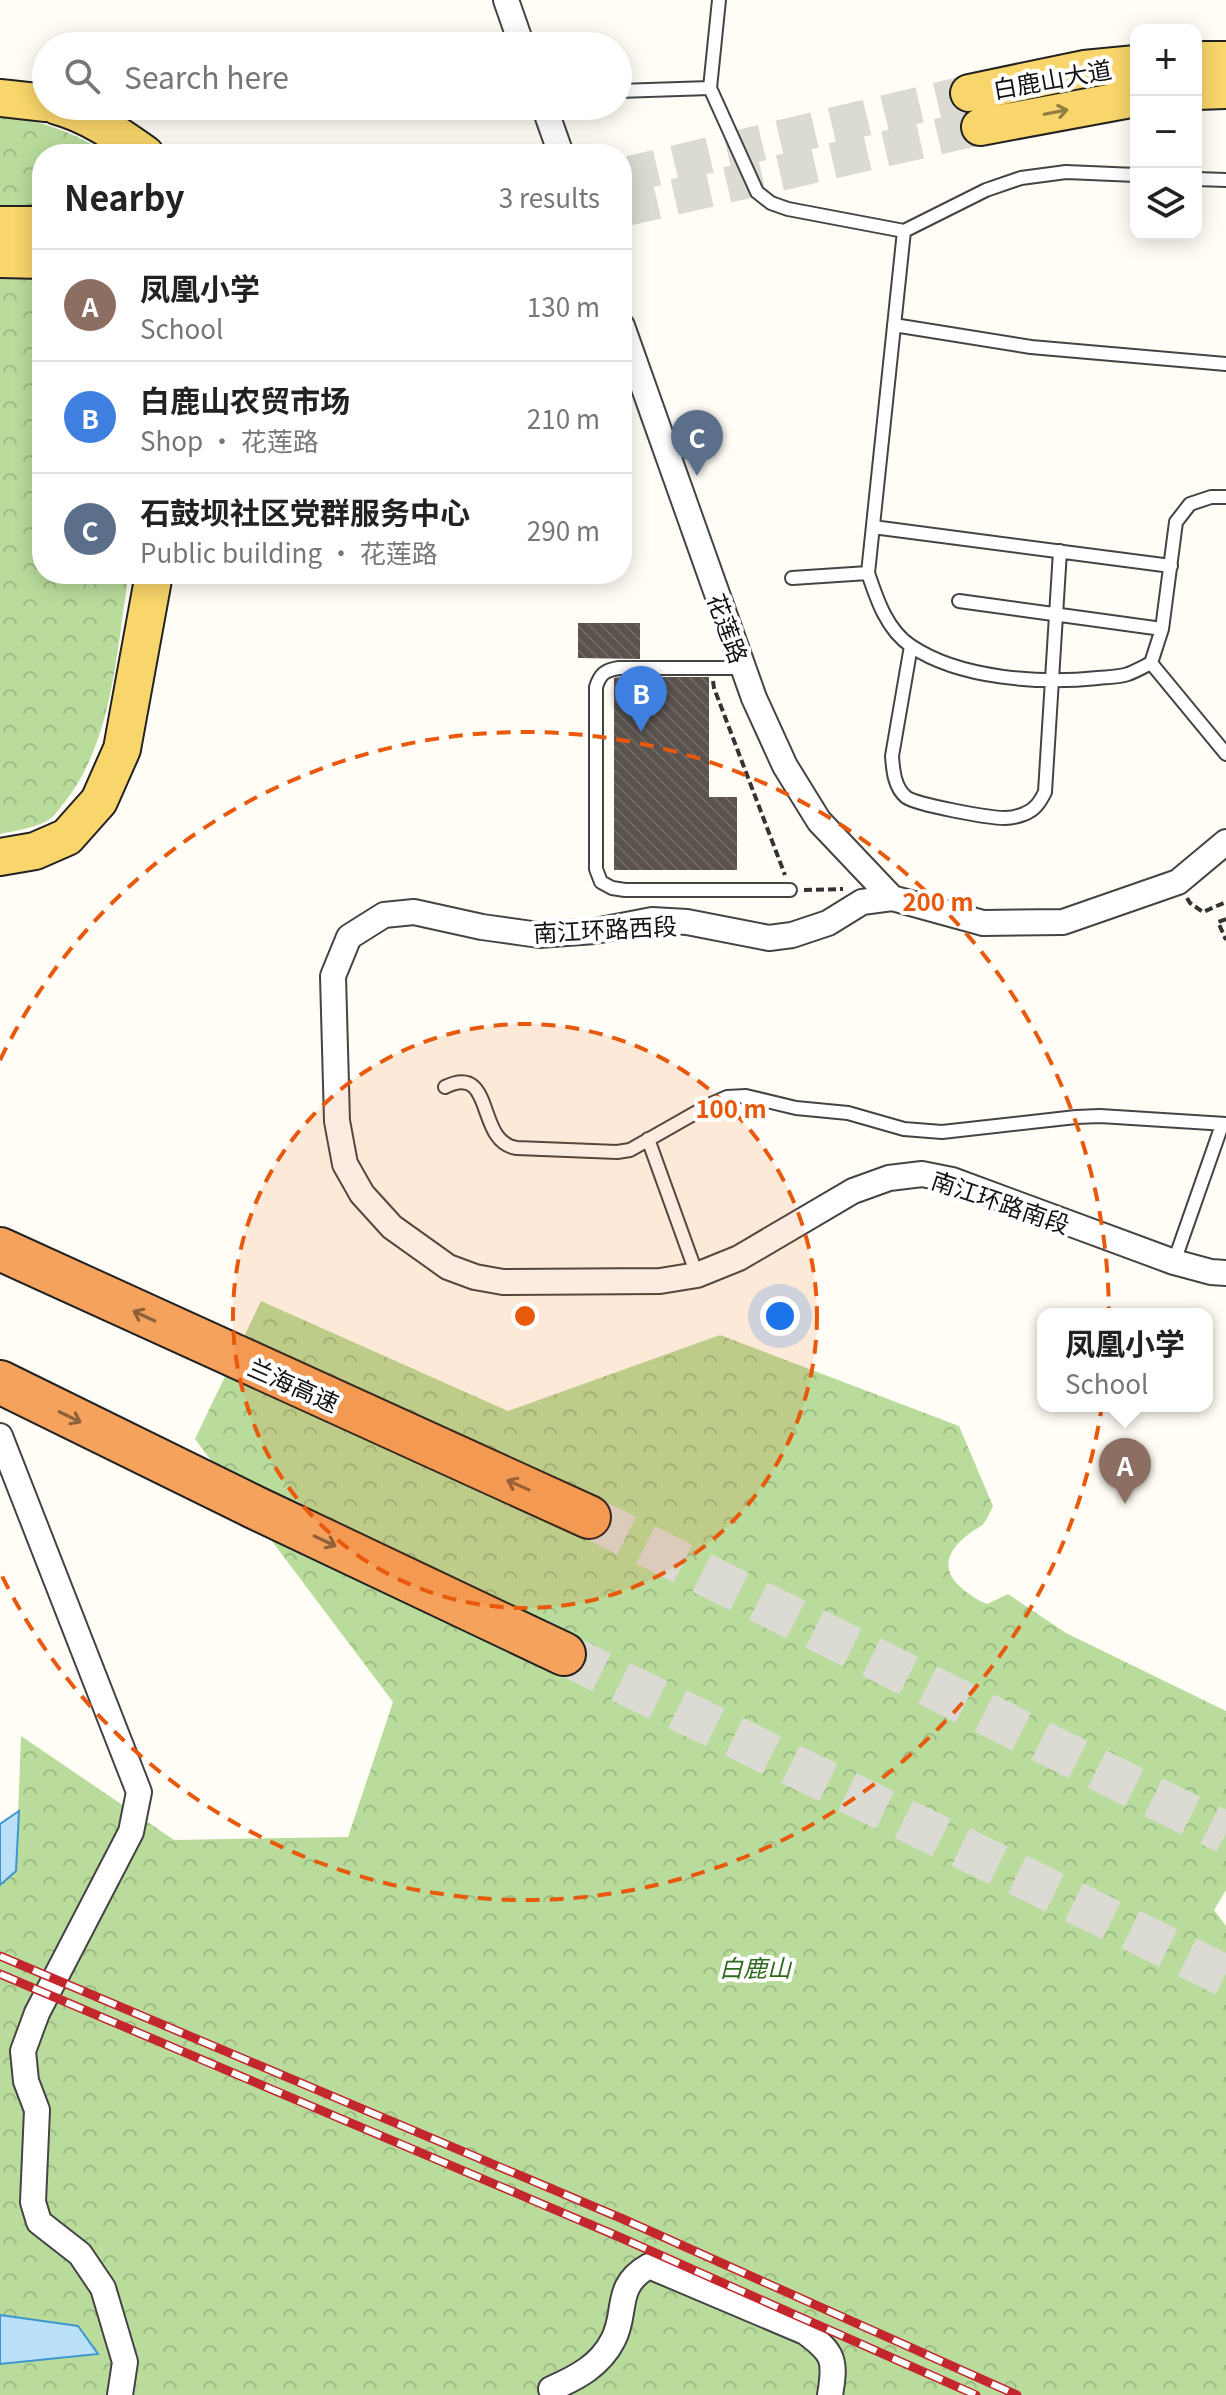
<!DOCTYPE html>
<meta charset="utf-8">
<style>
:root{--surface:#fff;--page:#f2f2f2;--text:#222;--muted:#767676;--line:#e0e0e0;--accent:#111827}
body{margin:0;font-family:Georgia,"Noto Sans SC",serif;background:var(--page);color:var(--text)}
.controls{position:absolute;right:24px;top:24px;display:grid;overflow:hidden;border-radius:16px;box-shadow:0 4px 20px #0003}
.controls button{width:72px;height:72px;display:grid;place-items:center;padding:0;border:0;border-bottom:2px solid var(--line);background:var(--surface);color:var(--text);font:40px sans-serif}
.you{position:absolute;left:780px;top:1316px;width:28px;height:28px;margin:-20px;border:6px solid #fff;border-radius:50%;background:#1a73e8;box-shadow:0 0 0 12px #1a73e833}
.badge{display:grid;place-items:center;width:52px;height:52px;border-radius:50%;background:var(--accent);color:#fff;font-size:26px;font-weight:700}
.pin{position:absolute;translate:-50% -66px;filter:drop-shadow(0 2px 4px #0008)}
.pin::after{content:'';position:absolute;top:42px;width:28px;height:24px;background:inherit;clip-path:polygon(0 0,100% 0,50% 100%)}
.popup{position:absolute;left:1037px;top:1308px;width:176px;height:104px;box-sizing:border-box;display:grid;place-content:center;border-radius:16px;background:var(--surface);filter:drop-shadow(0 2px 6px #0005);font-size:26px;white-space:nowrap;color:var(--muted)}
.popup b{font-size:30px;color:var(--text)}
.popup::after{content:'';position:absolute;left:50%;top:100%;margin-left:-16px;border:16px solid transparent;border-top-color:var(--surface)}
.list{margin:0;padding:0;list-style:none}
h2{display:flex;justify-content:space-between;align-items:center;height:104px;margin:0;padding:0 32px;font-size:34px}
h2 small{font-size:26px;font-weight:400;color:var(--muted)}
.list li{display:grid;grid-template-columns:52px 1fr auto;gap:24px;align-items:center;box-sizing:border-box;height:112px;padding:0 32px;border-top:2px solid var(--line)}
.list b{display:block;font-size:30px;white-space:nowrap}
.list p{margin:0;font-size:26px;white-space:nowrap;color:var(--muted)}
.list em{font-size:26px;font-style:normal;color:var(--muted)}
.icon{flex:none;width:44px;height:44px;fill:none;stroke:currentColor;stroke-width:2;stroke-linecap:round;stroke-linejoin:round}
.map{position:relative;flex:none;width:1226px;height:2395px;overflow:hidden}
.search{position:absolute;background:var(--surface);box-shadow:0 4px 20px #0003;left:32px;top:32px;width:600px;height:88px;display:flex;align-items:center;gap:20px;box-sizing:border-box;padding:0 28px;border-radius:44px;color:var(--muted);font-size:30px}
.panel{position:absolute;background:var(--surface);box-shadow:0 4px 20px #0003;left:32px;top:144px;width:600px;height:440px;border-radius:32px}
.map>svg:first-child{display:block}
.forest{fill:url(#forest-crowns)}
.water{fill:#b9e0f7;stroke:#3f96cf;stroke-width:2}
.building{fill:url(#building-back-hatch)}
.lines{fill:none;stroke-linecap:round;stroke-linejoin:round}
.primary-tunnel{stroke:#dbdad3;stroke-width:36;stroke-dasharray:36 18;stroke-linecap:butt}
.motorway-tunnel{stroke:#dbdad3;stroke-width:42;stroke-dasharray:42 21;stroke-linecap:butt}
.service-casing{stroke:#444;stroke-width:16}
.minor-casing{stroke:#444;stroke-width:28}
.primary-casing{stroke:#222;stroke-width:40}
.motorway-casing{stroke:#222;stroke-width:46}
.path{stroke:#333;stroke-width:4;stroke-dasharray:8 4;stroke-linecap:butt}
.service{stroke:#fff;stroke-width:12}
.minor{stroke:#fff;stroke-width:24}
.primary{stroke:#f9d66b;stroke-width:36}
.motorway{stroke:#f5a25d;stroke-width:42}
.rail-casing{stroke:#c4262e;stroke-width:9}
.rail{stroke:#fff;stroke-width:6;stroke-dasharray:18;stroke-linecap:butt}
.oneway{stroke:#917d42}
.oneway2{stroke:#8e613b}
.ring{fill:none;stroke:#e8590c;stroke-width:4;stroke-dasharray:14 10}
.labels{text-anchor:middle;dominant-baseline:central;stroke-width:8;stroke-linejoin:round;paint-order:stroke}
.street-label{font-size:24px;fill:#111;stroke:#fff}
.park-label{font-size:24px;font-style:italic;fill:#2f6b1f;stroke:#fff}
.centre{fill:#e8590c;stroke:#fff;stroke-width:4}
.ring-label{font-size:24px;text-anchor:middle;font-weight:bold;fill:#e8590c;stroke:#fff;stroke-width:8;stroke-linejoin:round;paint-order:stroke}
</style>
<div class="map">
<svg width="1226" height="2395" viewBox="0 0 1226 2395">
<defs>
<pattern id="forest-crowns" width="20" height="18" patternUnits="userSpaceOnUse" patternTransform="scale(2)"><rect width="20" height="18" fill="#b9dc9c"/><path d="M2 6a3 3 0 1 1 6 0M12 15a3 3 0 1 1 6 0" fill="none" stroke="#9ebc85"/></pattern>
<pattern id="building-back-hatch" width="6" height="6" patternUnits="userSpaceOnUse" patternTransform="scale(2)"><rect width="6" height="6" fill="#5a524d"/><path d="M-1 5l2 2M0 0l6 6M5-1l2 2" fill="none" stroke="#6d6662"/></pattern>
</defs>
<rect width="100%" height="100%" fill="#fffdf5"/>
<path class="forest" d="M0,118C40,118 75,134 109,154H42V209H0Z
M0,278H42V574H129C116,650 114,740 64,803C59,809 54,817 47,821C33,828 15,831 0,834Z
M261,1301L508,1411L720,1335L959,1426L993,1506C981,1533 982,1522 964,1538C930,1567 958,1590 987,1604L1008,1594L1066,1633L1226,1711V1890L1214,1910L1226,1926V2395H0V2364L97,2354L78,2326L0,2315V1885L16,1871L21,1736L174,1840L348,1837L393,1702L195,1439Z"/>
<path class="water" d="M19,1811L16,1871L0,1885V1824Z
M0,2315L78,2326L98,2354L0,2364Z"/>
<path class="building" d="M578,623H640V659L578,658Z
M620,677H709V797H737V870H614V678Z"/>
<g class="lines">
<path class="primary-tunnel" d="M622,176L969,93
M622,209L980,127"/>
<path class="motorway-tunnel" d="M589,1517L1226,1833
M564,1654L1226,1976"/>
<defs>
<path id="service" d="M719,0L710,88L757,192L771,203L788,209L904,231L986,190L1021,178L1066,172L1136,175
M618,91L710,88
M1196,179L1226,180
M904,231L868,573C877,600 887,630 911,646C960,679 1041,684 1098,678C1108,677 1119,677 1128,674C1136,671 1143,667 1151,663L1162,629L1176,522L1190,504L1211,497H1226
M894,325L1031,347L1226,364
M873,527L1171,566
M792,578L868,573
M959,601L1162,629
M911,646L892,756C893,769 894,787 906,797C917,805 989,818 1005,818C1010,818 1019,816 1024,814C1035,810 1040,802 1045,792L1060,551
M1151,663L1226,754
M743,668H619C605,670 600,674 596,687V869L601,882L612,888L625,890H790
M445,1087C496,1062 475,1143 517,1148L617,1152L630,1150L711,1104L727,1097L746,1096L796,1108L848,1113L904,1129L942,1132L1076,1117L1100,1116L1226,1124
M648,1139L697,1275
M1174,1262L1222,1125"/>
<path id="minor" d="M506,0L522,46
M544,106L561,154
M622,326L754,698L785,766L819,821L892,898
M1226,842L1178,882L1063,922L983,923L892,898L862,902L828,923L792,935L769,938L687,922L652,920L595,931L539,935L482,927L414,912L384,915L349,937L333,976L337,1121L345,1164L362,1194L392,1227L448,1267L475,1277L503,1282L660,1281L697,1275L739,1258L853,1191L889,1178L922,1174L952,1180L1174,1262L1211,1272L1226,1273
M0,1436L139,1792L131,1832L37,2013L23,2051L26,2081L37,2110L33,2202L39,2222L80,2254L103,2288L125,2362L120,2395
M555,2395L551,2389C576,2378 600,2366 613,2340C628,2312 613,2286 649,2266L805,2332C834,2353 836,2360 830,2395"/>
<path id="primary" d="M1196,60H1226
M1196,91L1226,90
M969,93L1084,69L1136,64
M0,98L46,103
M57,106C90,115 118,135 145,154
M980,127L1136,98
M0,225H42
M0,259L42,260
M0,857L35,851L67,837L99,801L122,749L154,574"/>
<path id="motorway" d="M0,1249L589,1517
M0,1382L254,1507L564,1654"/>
</defs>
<use href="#service" class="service-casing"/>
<use href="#minor" class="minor-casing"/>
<use href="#primary" class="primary-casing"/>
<use href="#motorway" class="motorway-casing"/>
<path class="path" d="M713,681L714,688L785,875
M804,890L843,889
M1187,898L1190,903L1203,912L1226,902
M1226,919L1218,922L1226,940"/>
<use href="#service" class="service"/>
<use href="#minor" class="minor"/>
<use href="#primary" class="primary"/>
<use href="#motorway" class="motorway"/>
<defs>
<path id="rail" d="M0,1956L623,2219L1017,2395
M0,1974L617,2236L976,2395"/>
</defs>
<use href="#rail" class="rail-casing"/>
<use href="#rail" class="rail"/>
</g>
<defs><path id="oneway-shaft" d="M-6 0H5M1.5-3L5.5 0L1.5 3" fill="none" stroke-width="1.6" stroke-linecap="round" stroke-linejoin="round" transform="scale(2)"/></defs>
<use class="oneway" href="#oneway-shaft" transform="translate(1056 112) rotate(-11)"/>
<g class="oneway2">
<use href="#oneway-shaft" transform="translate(144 1316) rotate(-155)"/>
<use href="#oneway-shaft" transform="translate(70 1417) rotate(26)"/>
<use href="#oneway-shaft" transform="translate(518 1485) rotate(-156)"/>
<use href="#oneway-shaft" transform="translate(325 1541) rotate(25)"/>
</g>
<circle cx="525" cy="1316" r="292" fill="#e8590c" fill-opacity=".12"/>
<g class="ring">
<circle cx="525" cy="1316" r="292"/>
<path d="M0 1060A584 584 0 1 1 0 1572"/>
</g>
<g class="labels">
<g class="street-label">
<text transform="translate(1052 78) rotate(-10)">白鹿山大道</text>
<text transform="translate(729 628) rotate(70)">花莲路</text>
<text transform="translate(605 928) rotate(-3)">南江环路西段</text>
<text transform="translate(1001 1201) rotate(19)">南江环路南段</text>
<text transform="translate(294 1384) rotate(24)">兰海高速</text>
</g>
<g class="park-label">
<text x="755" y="1966">白鹿山</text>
</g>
</g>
<circle cx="525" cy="1316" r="12" class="centre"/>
<g class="ring-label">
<text x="938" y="911">200 m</text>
<text x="731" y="1118">100 m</text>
</g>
</svg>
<div class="controls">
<button>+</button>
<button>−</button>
<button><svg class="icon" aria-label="layers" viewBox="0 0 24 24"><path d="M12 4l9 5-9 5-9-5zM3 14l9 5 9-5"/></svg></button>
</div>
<div class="you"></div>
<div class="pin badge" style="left:1125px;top:1504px;background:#8d6e63">A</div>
<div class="popup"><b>凤凰小学</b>School</div>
<div class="pin badge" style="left:641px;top:732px;background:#3f7fe0">B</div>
<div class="pin badge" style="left:697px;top:476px;background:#5c6f8a">C</div>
<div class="search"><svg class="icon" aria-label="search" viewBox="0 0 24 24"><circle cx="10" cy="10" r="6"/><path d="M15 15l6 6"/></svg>Search here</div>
<section class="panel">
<h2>Nearby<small>3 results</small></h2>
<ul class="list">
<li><span class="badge" style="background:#8d6e63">A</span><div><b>凤凰小学</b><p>School</p></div><em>130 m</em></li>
<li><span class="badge" style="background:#3f7fe0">B</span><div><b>白鹿山农贸市场</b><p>Shop · 花莲路</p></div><em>210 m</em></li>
<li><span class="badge" style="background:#5c6f8a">C</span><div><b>石鼓坝社区党群服务中心</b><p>Public building · 花莲路</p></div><em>290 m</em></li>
</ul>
</section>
</div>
